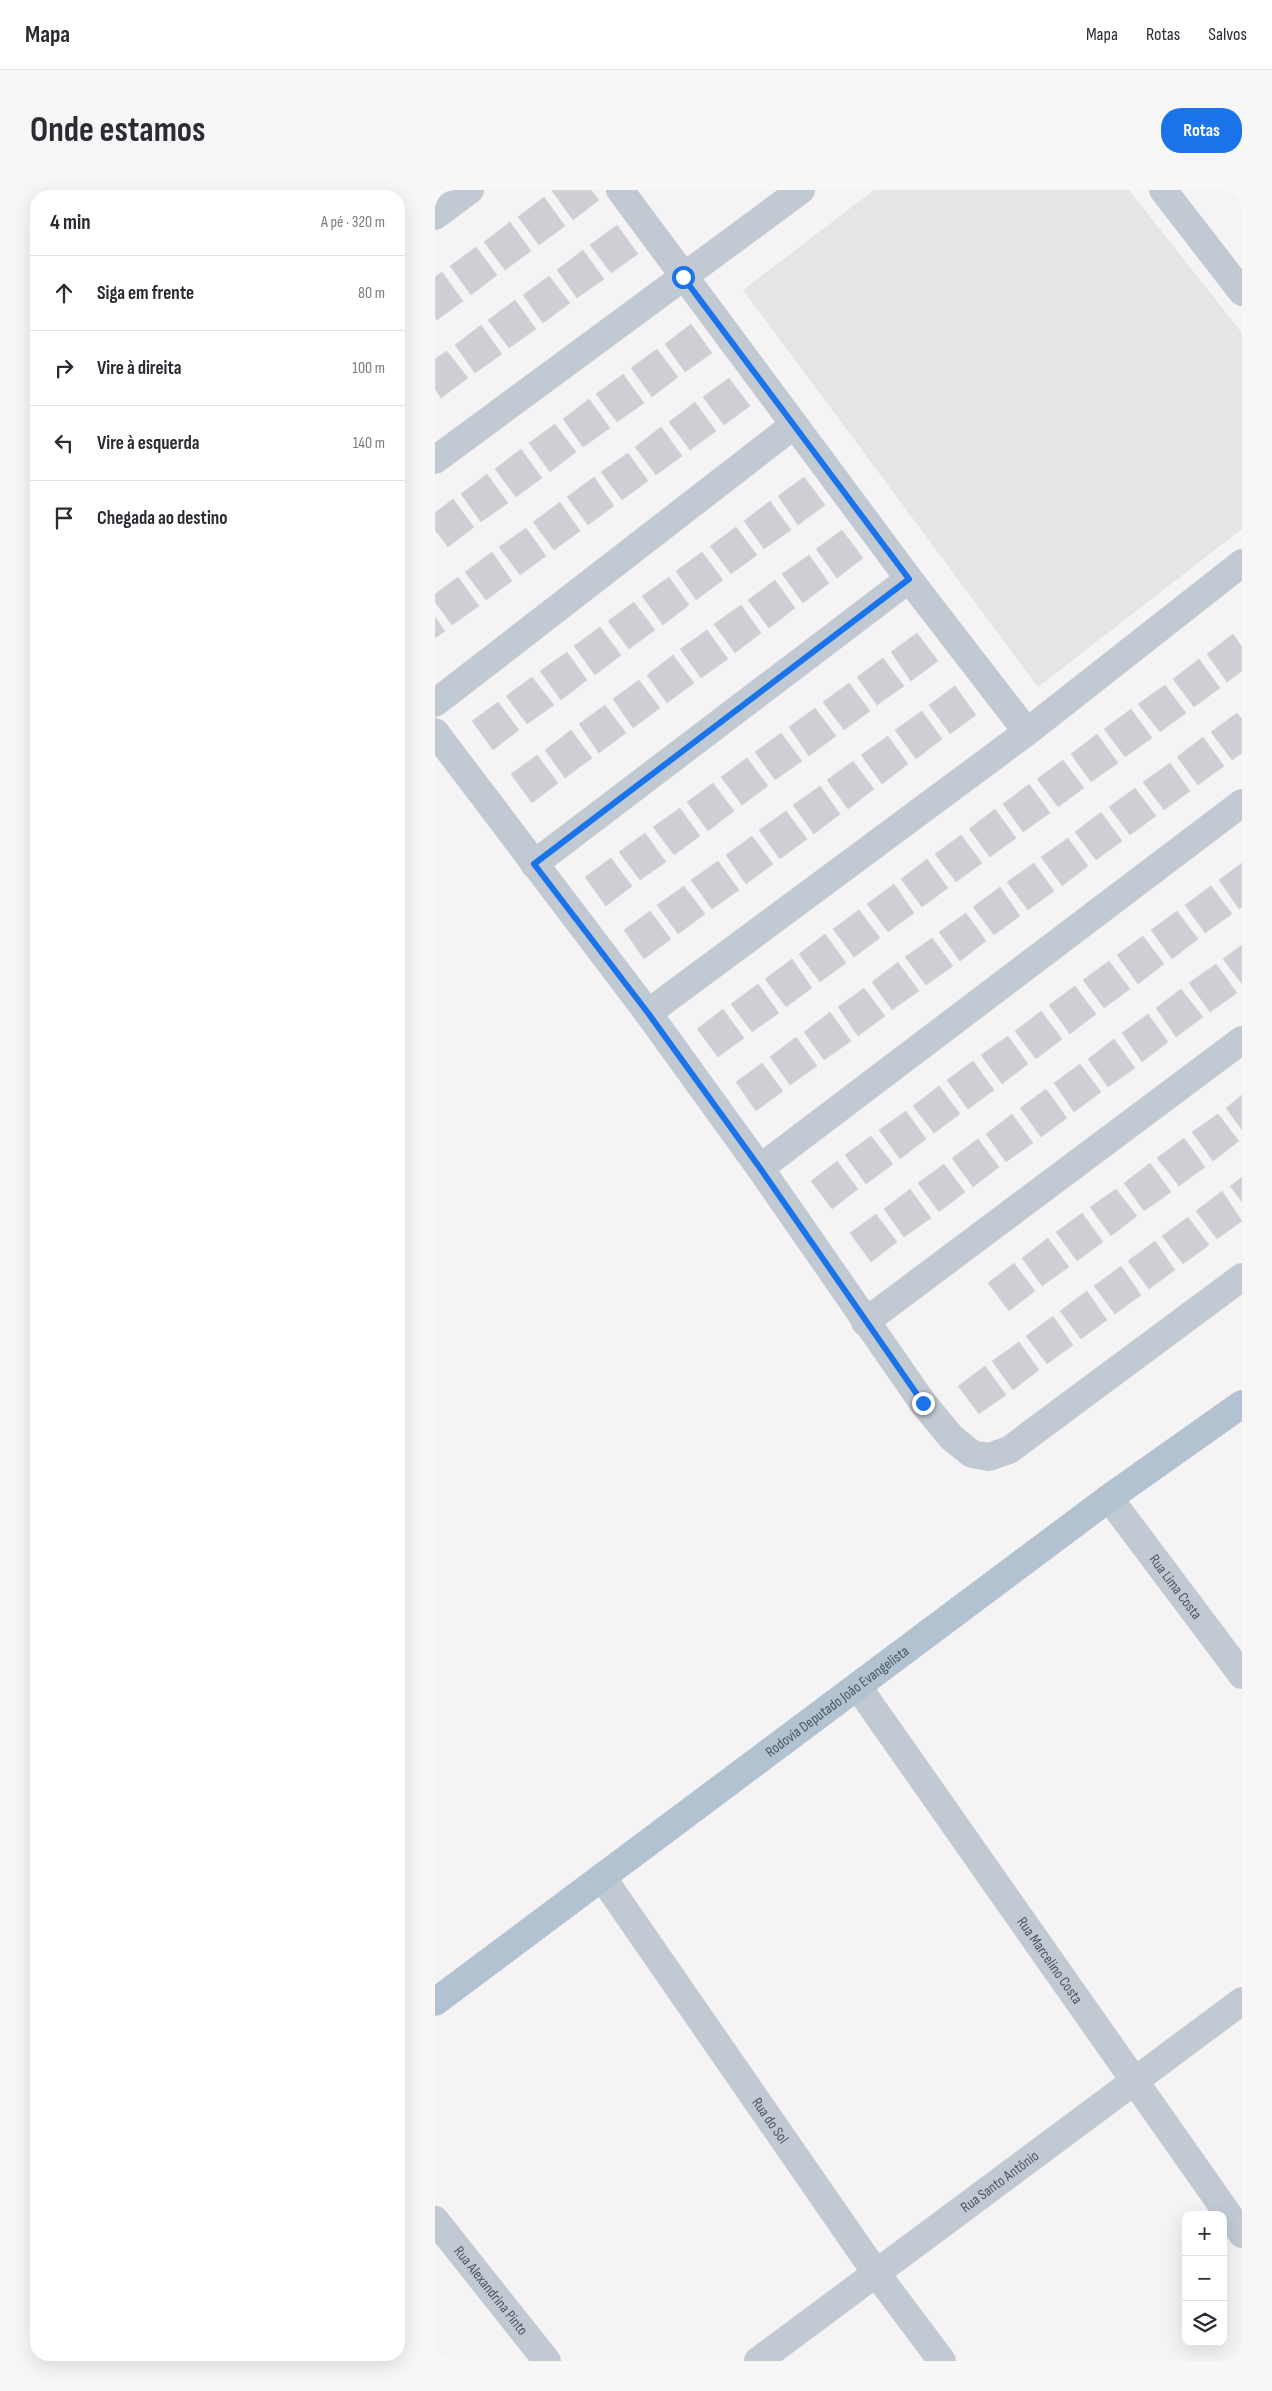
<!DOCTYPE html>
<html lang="pt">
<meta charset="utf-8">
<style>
:root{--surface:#fff;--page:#f7f7f7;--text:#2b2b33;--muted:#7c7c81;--line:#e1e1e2;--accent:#1a73e8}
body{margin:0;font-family:"Sofia Sans Condensed",sans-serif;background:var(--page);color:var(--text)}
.controls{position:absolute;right:15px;bottom:15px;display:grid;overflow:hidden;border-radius:10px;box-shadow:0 5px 20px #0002}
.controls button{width:45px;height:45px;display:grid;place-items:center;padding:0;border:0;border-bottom:1px solid var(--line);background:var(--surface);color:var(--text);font:25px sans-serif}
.stop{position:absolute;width:15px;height:15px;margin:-11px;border:4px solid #1a73e8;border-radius:50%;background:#fff}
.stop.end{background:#1a73e8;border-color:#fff;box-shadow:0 1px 5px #0008}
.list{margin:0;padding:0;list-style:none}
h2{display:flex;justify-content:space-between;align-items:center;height:65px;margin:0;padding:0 20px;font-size:21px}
h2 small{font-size:16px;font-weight:400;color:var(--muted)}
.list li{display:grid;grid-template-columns:32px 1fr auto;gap:15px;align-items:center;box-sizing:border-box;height:75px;padding:0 20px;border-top:1px solid var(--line)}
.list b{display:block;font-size:19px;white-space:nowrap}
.list em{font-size:16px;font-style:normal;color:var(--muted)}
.icon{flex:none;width:28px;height:28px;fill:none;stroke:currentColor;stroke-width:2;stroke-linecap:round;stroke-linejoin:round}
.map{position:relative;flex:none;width:807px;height:2171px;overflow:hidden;border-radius:20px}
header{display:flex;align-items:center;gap:30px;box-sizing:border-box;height:70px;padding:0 25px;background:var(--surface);border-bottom:1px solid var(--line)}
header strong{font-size:24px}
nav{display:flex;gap:28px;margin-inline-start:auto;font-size:18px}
.intro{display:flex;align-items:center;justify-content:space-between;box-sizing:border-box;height:120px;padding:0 30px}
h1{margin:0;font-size:35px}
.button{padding:12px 22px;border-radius:20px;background:var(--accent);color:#fff;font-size:18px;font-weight:700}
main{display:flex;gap:30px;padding:0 30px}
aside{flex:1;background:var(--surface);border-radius:20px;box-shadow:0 5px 20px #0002}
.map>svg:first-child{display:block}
.education{fill:#e6e4e5}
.building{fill:#cdcfd5;stroke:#d7d9de}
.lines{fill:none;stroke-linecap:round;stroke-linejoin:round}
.street{stroke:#c1cad2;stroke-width:28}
.primary{stroke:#b3c2d1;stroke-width:28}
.route{stroke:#1a73e8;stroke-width:6}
.labels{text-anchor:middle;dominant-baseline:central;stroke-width:4;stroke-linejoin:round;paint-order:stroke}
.street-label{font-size:15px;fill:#4a5661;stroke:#fff}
</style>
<header>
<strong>Mapa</strong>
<nav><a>Mapa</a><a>Rotas</a><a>Salvos</a></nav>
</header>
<div class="intro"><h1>Onde estamos</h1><a class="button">Rotas</a></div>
<main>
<aside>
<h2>4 min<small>A pé · 320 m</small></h2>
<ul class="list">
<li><svg class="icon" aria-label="ahead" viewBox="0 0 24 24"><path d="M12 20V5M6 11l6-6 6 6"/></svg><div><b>Siga em frente</b></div><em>80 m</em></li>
<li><svg class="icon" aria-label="right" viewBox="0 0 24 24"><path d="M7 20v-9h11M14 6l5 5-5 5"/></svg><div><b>Vire à direita</b></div><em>100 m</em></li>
<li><svg class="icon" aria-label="left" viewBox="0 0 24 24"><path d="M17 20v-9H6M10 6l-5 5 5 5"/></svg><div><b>Vire à esquerda</b></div><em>140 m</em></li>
<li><svg class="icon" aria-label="arrive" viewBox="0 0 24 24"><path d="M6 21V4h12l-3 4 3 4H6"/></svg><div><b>Chegada ao destino</b></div></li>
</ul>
</aside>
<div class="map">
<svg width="807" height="2171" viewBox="0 0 807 2171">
<rect width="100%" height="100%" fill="#f5f3f3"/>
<path class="education" d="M439,0H694L807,143V339L603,497L308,100Z"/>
<path class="building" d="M119,0H156L164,10L138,30L117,1Z
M109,7L130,36L104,55L83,27Z
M75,32L96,61L70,80L49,52Z
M182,35L203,64L176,83L155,55Z
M41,57L62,85L36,105L15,76Z
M148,60L169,89L142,108L122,80Z
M7,82L28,111L2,130L0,127V87Z
M114,86L135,113L108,133L88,105Z
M80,110L101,139L74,158L53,130Z
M256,134L277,163L250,182L230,154Z
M46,135L67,164L40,183L20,155Z
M222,159L243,187L217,207L196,178Z
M12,161L33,188L6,208L0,199V169Z
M188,184L209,213L182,232L161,204Z
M294,188L315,216L289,235L268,207Z
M154,209L175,238L148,257L128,229Z
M260,212L281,241L255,260L234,232Z
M120,234L141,262L115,282L94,253Z
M226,237L247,266L221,285L200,257Z
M86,259L107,288L81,307L60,279Z
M193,263L213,291L187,310L166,282Z
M52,284L73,313L46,332L26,304Z
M159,287L179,316L153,335L132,307Z
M369,287L390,315L363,335L343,306Z
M18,309L39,337L13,357L0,340V323Z
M335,311L356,340L329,359L309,331Z
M125,312L145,341L119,360L98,332Z
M301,337L322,365L296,384L275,356Z
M91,338L111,366L85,385L64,357Z
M407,340L428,368L402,388L381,359Z
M57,362L77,391L51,410L30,382Z
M267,362L288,390L261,410L241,381Z
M374,365L394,393L368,413L347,384Z
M23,387L44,416L17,435L0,412V404Z
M234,387L254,415L228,435L207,406Z
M340,390L360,418L334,438L313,410Z
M199,412L220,440L194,459L173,431Z
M306,415L326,443L300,463L279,434Z
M0,427L10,441L0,448Z
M165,437L186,465L160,485L139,456Z
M272,440L293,469L266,488L245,459Z
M482,443L503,471L476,491L456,462Z
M798,444L807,457V481L792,492L772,464Z
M132,462L152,490L126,510L105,481Z
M238,465L259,493L232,513L212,485Z
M448,468L469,496L442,515L422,487Z
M764,469L785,498L759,517L738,489Z
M97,487L119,515L92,534L71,506Z
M204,490L225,518L198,538L178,509Z
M414,493L435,521L409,540L388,512Z
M730,495L751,523L725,542L703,514Z
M520,496L541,525L515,544L494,515Z
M63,512L84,540L58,560L37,531Z
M170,515L191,543L164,563L144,534Z
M380,518L401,546L374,566L354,537Z
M696,519L717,548L690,567L669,539Z
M487,521L507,549L481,569L460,540Z
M802,523L807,529V563L797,570L776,542Z
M136,540L157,568L130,588L110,560Z
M346,543L367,571L340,590L320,562Z
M662,544L683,573L656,592L636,564Z
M453,546L473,574L447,594L426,565Z
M768,547L789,576L763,595L742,567Z
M102,565L123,593L97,613L76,584Z
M312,568L333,596L307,615L286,587Z
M628,570L649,598L623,617L602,589Z
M418,571L439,599L413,619L392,590Z
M735,573L755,601L729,620L708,592Z
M278,593L299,621L273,641L252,612Z
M594,594L615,623L588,642L568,614Z
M385,596L405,624L379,644L358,615Z
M700,598L721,626L695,645L674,617Z
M245,618L265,646L239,665L218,637Z
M560,619L581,648L555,667L534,639Z
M351,621L372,649L345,669L324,640Z
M666,622L687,651L661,670L640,642Z
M210,643L231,672L205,690L184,662Z
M526,645L547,673L521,692L500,664Z
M317,646L338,674L311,694L291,665Z
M633,648L653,676L627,696L606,667Z
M176,668L197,696L171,716L150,687Z
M492,669L513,698L487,717L466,689Z
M283,671L304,700L277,719L256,690Z
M599,673L619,701L593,720L572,692Z
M807,673V717L804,719L784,690Z
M459,694L479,723L453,742L432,714Z
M249,696L270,724L243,744L222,715Z
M776,696L797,724L770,743L750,715Z
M565,697L585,726L559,745L538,717Z
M424,720L445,748L419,767L398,739Z
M215,721L236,749L209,769L189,740Z
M742,721L763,749L737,769L716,740Z
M531,723L551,751L525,771L504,742Z
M390,744L411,773L385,792L364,764Z
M708,746L729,774L703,794L682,765Z
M497,748L518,776L491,795L470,767Z
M807,755V794L788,769Z
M357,769L377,798L351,817L330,789Z
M674,771L695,799L669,818L648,790Z
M463,772L484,801L457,820L437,792Z
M781,774L802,803L775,822L754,793Z
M323,794L344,823L317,842L296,814Z
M640,796L661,824L635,844L614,815Z
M429,798L450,826L423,846L403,817Z
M746,799L768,827L741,847L721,818Z
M288,819L309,848L283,867L262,839Z
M606,821L627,849L601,869L580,841Z
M395,822L416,851L389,870L369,842Z
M713,824L733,852L707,872L687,843Z
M573,846L593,874L567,894L546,865Z
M361,847L382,876L355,895L335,867Z
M679,849L700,878L673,897L653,869Z
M538,871L559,900L533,919L512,890Z
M327,873L348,901L321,921L301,892Z
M645,874L666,902L639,922L619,893Z
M504,896L525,924L499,943L478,916Z
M611,899L632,928L606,947L585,918Z
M807,905V940L791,918Z
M471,921L491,949L465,969L444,940Z
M577,924L598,953L571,972L551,944Z
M783,924L804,951L778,971L757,942Z
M436,946L458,974L431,994L410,965Z
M749,948L770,977L744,996L722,968Z
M543,949L564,977L538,997L517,968Z
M402,971L423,999L397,1019L376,991Z
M715,973L736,1002L709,1021L689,993Z
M509,974L530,1002L504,1022L483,993Z
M807,987V1012L795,996Z
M475,999L496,1028L469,1047L449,1019Z
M681,999L702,1026L676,1046L655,1017Z
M787,1001L807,1031L782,1049L761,1021Z
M647,1023L668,1052L642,1071L621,1042Z
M441,1024L462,1052L436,1072L415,1043Z
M753,1027L774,1055L748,1074L727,1046Z
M613,1048L634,1077L607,1096L587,1068Z
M720,1051L740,1080L714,1099L693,1071Z
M579,1073L600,1101L574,1121L553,1093Z
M686,1076L706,1105L680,1124L659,1096Z
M652,1101L672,1130L646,1149L625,1121Z
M618,1126L638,1155L612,1174L591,1146Z
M584,1152L604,1180L578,1200L557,1171Z
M550,1176L571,1205L544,1224L523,1196Z"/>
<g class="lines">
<g class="street">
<path d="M185,0L474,389L592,542"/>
<path d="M728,0L807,102"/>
<path d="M0,26L35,0"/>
<path d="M0,270L366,0"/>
<path d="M0,513L359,235"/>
<path d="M0,542L213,823L325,978L488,1213L516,1247L537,1264L554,1267L574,1260L807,1087"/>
<path d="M99,674L474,389"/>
<path d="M213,823L592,542L807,373"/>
<path d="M325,978L807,613"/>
<path d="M430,1132L807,850"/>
<path id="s1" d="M674,1308L807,1485"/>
<path id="s2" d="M423,1497L807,2044"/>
<path id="s3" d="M167,1687L441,2083L507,2171"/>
<path id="s4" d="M0,2030L112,2171"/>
<path id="s5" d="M323,2171L807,1811"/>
</g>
<path class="primary" id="s6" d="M0,1812L674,1308L807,1214"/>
</g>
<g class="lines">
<path class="route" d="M248,87L474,389L99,674L213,823L325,978L488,1213"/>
</g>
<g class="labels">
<g class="street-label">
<text stroke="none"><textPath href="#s1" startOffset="111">Rua Lima Costa</textPath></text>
<text stroke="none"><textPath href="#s6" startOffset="502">Rodovia Deputado João Evangelista</textPath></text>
<text stroke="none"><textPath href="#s2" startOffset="334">Rua Marcelino Costa</textPath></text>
<text stroke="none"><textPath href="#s3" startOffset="296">Rua do Sol</textPath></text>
<text stroke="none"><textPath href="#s5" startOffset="301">Rua Santo Antônio</textPath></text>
<text stroke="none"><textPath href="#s4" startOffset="90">Rua Alexandrina Pinto</textPath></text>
</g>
</g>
</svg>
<div class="controls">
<button>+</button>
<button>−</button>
<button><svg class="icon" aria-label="layers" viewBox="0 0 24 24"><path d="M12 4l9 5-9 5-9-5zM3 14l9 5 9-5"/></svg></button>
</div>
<div class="stop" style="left:248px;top:87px"></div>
<div class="stop end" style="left:488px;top:1213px"></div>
</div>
</main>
